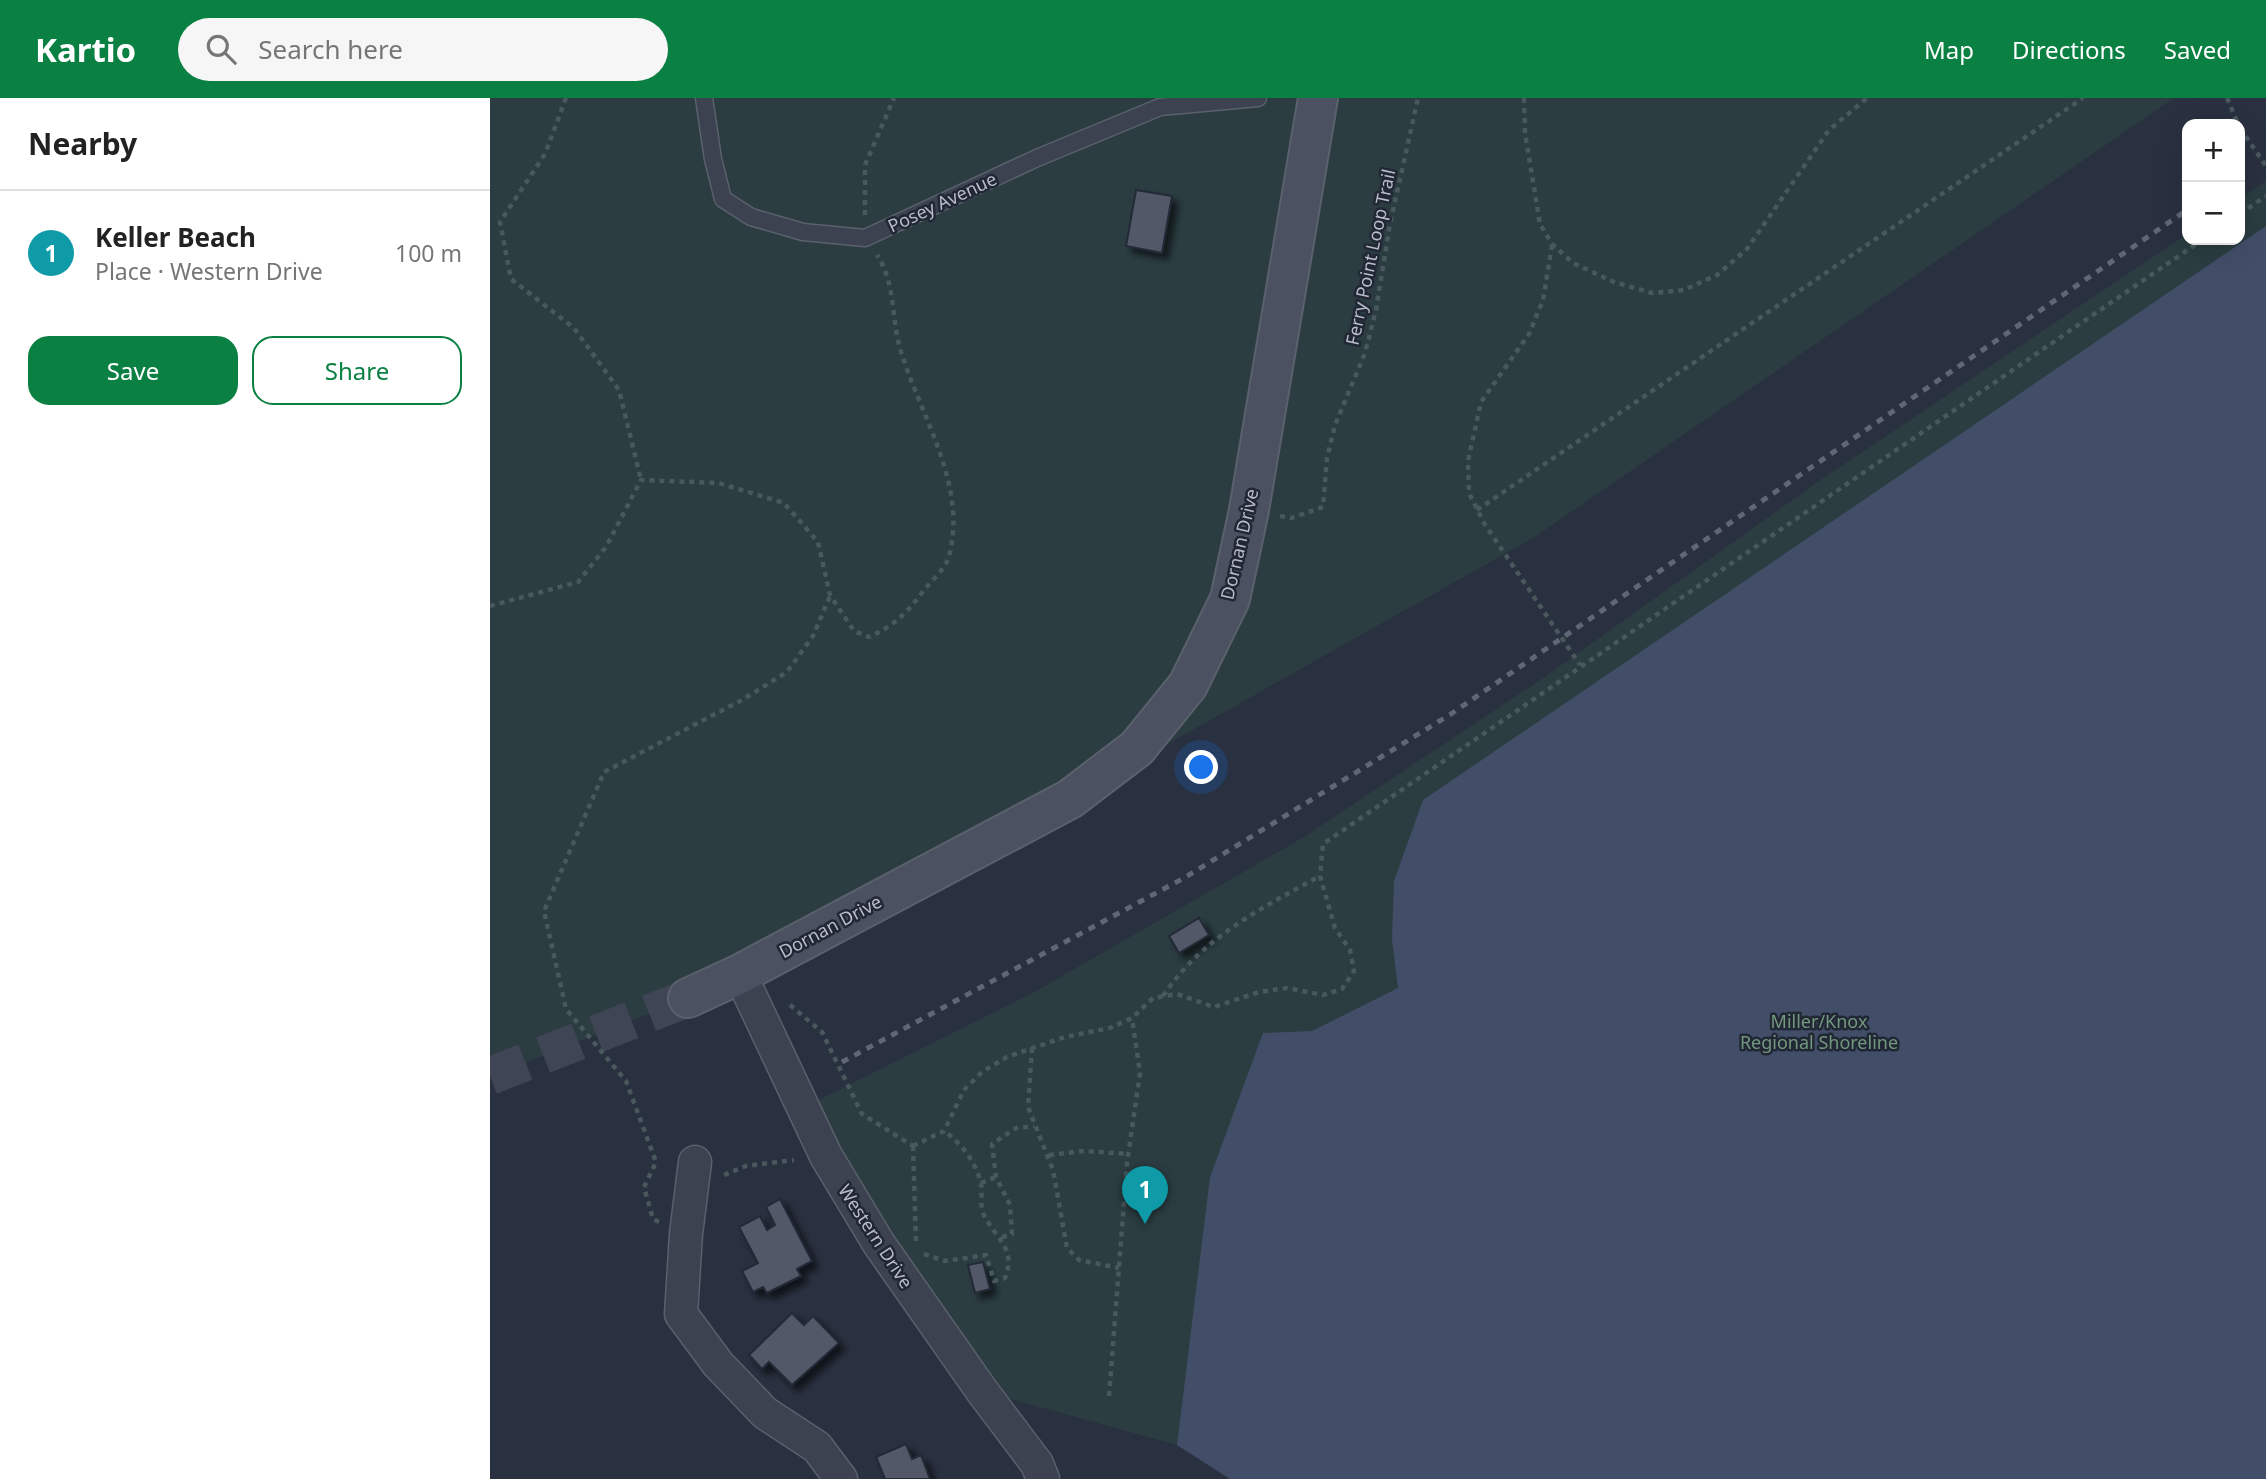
<!DOCTYPE html>
<meta charset="utf-8">
<style>
:root{--surface:#fff;--page:#f6f6f6;--text:#222;--muted:#767676;--line:#e0e0e0;--accent:#0b8043}
body{margin:0;font-family:"Noto Sans",sans-serif;background:var(--page);color:var(--text)}
.controls{position:absolute;right:21px;top:21px;display:grid;overflow:hidden;border-radius:14px;box-shadow:0 7px 28px #0002}
.controls button{width:63px;height:63px;display:grid;place-items:center;padding:0;border:0;border-bottom:2px solid var(--line);background:var(--surface);color:var(--text);font:35px sans-serif}
.you{position:absolute;left:712px;top:670px;width:24px;height:24px;margin:-18px;border:5px solid #fff;border-radius:50%;background:#1a73e8;box-shadow:0 0 0 10px #1a73e833}
.badge{display:grid;place-items:center;width:46px;height:46px;border-radius:50%;background:var(--accent);color:#fff;font-size:23px;font-weight:700}
.pin{position:absolute;translate:-50% -58px;filter:drop-shadow(0 2px 4px #0008)}
.pin::after{content:'';position:absolute;top:37px;width:24px;height:21px;background:inherit;clip-path:polygon(0 0,100% 0,50% 100%)}
.list{margin:0;padding:0;list-style:none}
h2{display:flex;justify-content:space-between;align-items:center;height:91px;margin:0;padding:0 28px;font-size:30px}
h2 small{font-size:23px;font-weight:400;color:var(--muted)}
.list li{display:grid;grid-template-columns:46px 1fr auto;gap:21px;align-items:center;box-sizing:border-box;height:126px;padding:0 28px;border-top:2px solid var(--line)}
.list b{display:block;font-size:26px;white-space:nowrap}
.list p{margin:0;font-size:23px;white-space:nowrap;color:var(--muted)}
.list em{font-size:23px;font-style:normal;color:var(--muted)}
.actions{display:flex;gap:14px;padding:21px 28px}
.actions a{flex:1;padding:16px 0;border:2px solid var(--accent);border-radius:21px;text-align:center;font-size:24px;color:var(--accent)}
.actions .main{background:var(--accent);color:#fff}
.icon{flex:none;width:38px;height:38px;fill:none;stroke:currentColor;stroke-width:2;stroke-linecap:round;stroke-linejoin:round}
.map{position:relative;flex:none;width:1776px;height:1381px;overflow:hidden}
header{display:flex;align-items:center;gap:42px;box-sizing:border-box;height:98px;padding:0 35px;background:var(--accent);color:#fff}
header strong{font-size:33px}
nav{display:flex;gap:38px;margin-inline-start:auto;font-size:24px}
.search{width:490px;height:63px;background:var(--page);display:flex;align-items:center;gap:18px;box-sizing:border-box;padding:0 24px;border-radius:38px;color:var(--muted);font-size:26px}
main{display:flex}
aside{flex:1;background:var(--surface)}
.map>svg:first-child{display:block}
.green{fill:#2b3d41}
.water{fill:#424e68}
.building{fill:#525869;stroke:#232936;stroke-width:2;filter:url(#shadow)}
.lines{fill:none;stroke-linecap:round;stroke-linejoin:round}
.secondary-tunnel{stroke:#3f4554;stroke-width:38;stroke-dasharray:38 19;stroke-linecap:butt}
.lane-casing{stroke:#5a606c;stroke-width:19}
.street-casing{stroke:#5a606c;stroke-width:35}
.secondary-casing{stroke:#5a606c;stroke-width:42}
.path{stroke:#49585d;stroke-width:4.5;stroke-dasharray:5 5;stroke-linecap:butt}
.lane{stroke:#3c424f;stroke-width:16}
.street{stroke:#3c424f;stroke-width:32}
.secondary{stroke:#4b5161;stroke-width:38}
.rail{stroke:#5f6675;stroke-width:5;stroke-dasharray:7 7;stroke-linecap:butt}
.labels{text-anchor:middle;dominant-baseline:central;stroke-width:5;stroke-linejoin:round;paint-order:stroke}
.street-label{font-size:18px;fill:#b9bdc9;stroke:#212734}
.park-label{font-size:18px;fill:#73987f;stroke:#212734}
</style>
<header>
<strong>Kartio</strong>
<div class="search"><svg class="icon" aria-label="search" viewBox="0 0 24 24"><circle cx="10" cy="10" r="6"/><path d="M15 15l6 6"/></svg>Search here</div>
<nav><a>Map</a><a>Directions</a><a>Saved</a></nav>
</header>
<main>
<aside>
<h2>Nearby<small></small></h2>
<ul class="list">
<li><span class="badge" style="background:#0f9aa8">1</span><div><b>Keller Beach</b><p>Place · Western Drive</p></div><em>100 m</em></li>
</ul>
<div class="actions"><a class="main">Save</a><a>Share</a></div>
</aside>
<div class="map">
<svg width="1776" height="1381" viewBox="0 0 1776 1381">
<defs>
<filter id="shadow"><feDropShadow dx="6" dy="6" stdDeviation="3.5" flood-color="#0009"/></filter>
</defs>
<rect width="100%" height="100%" fill="#29303f"/>
<path class="green" d="M0,0H670V8L768,0H1684L1043,440L580,701L198,900L0,979Z
M1776,83V1381H740L687,1347L492,1293L313,1010L539,897L814,739L1053,580L1329,383L1697,136V142H1750V101Z"/>
<path class="water" d="M1776,128V1381H740L687,1347L720,1079L773,935L822,933L908,890L902,842L904,783L933,702Z"/>
<path class="building" d="M646,92L682,98L672,155L636,148Z
M709,820L719,837L689,855L679,838Z
M290,1101L322,1163L307,1171L311,1178L277,1195L273,1189L263,1194L252,1173L268,1165L249,1129L270,1118L277,1132L285,1127L276,1109Z
M493,1164L500,1191L485,1195L478,1167Z
M302,1215L314,1227L323,1218L349,1245L302,1287L279,1264L272,1271L259,1257Z
M416,1346L422,1361L431,1357L440,1381H395L386,1359Z"/>
<g class="lines">
<path class="secondary-tunnel" d="M0,978L198,900"/>
<defs>
<path id="lane" d="M214,0L223,61L233,101L261,119L313,134L375,140L547,60L670,9L768,0"/>
<path id="street" d="M250,876L336,1058L389,1146L492,1293L547,1366L553,1381
M205,1064L196,1136L191,1216L228,1266L275,1315L327,1349L351,1381"/>
<path id="secondary" d="M198,900L250,876L580,701L647,650L698,587L740,501L759,412L828,0"/>
</defs>
<use href="#lane" class="lane-casing"/>
<use href="#street" class="street-casing"/>
<use href="#secondary" class="secondary-casing"/>
<path class="path" d="M76,0L55,56L10,124L21,181L84,230L129,292L151,382
M1034,0L1035,35L1050,126L1062,146L1083,165L1124,184L1162,195L1194,192L1227,177L1257,151L1339,32L1377,0
M1737,0L1748,26
M1750,30L1776,68
M1750,116L1776,98
M375,117V67L404,0
M1062,147L1053,202L1039,236L991,304L978,363L979,395L994,425L1090,567
M987,412L1593,0
M790,418L801,420L833,409L837,360L845,327L875,255L886,212L900,126L928,0
M0,508L88,484L116,449L151,382L229,385L294,405L328,444L340,497L364,533L379,539C404,528 418,514 434,492C442,482 456,470 459,458C478,389 431,318 411,254C401,222 406,185 387,157
M673,898C713,839 770,811 830,778
M300,907L332,934L372,1016L423,1048
M542,950L538,1009L563,1072L577,1150L589,1162L629,1170
M423,1048L454,1033L474,992L492,974L517,959L575,939L620,930L642,920L663,900L687,896L724,909L769,894L797,890L833,897L852,891L864,873L860,852L845,830L830,778L833,746L1712,142
M423,1048L426,1145
M559,1057L594,1053L638,1056
M234,1077L256,1068L304,1062
M491,1085L506,1079
M169,1124L163,1121L154,1089L166,1064L136,983L76,911L54,813L114,674L252,602L297,574L323,538L340,498
M512,1139L522,1136L520,1107L506,1079L502,1046L526,1030L544,1028
M434,1156L455,1163L496,1157L504,1183L515,1180C527,1151 506,1141 494,1117C489,1108 493,1095 491,1085C485,1063 472,1046 454,1033
M619,1298L637,1065L650,975L642,920"/>
<use href="#lane" class="lane"/>
<use href="#street" class="street"/>
<use href="#secondary" class="secondary"/>
<path class="rail" d="M352,964L694,780L961,616L1697,112"/>
</g>
<g class="labels">
<g class="street-label">
<text transform="translate(452 104) rotate(-25)">Posey Avenue</text>
<text transform="translate(880 159) rotate(-78)">Ferry Point Loop Trail</text>
<text transform="translate(749 446) rotate(-77)">Dornan Drive</text>
<text transform="translate(340 828) rotate(-28)">Dornan Drive</text>
<text transform="translate(386 1138) rotate(57)">Western Drive</text>
</g>
<g class="park-label">
<text x="1329" y="923">Miller/Knox<tspan x="1329" dy="21">Regional Shoreline</tspan></text>
</g>
</g>
</svg>
<div class="controls">
<button>+</button>
<button>−</button>
</div>
<div class="you"></div>
<div class="pin badge" style="left:655px;top:1126px;background:#0f9aa8">1</div>
</div>
</main>
